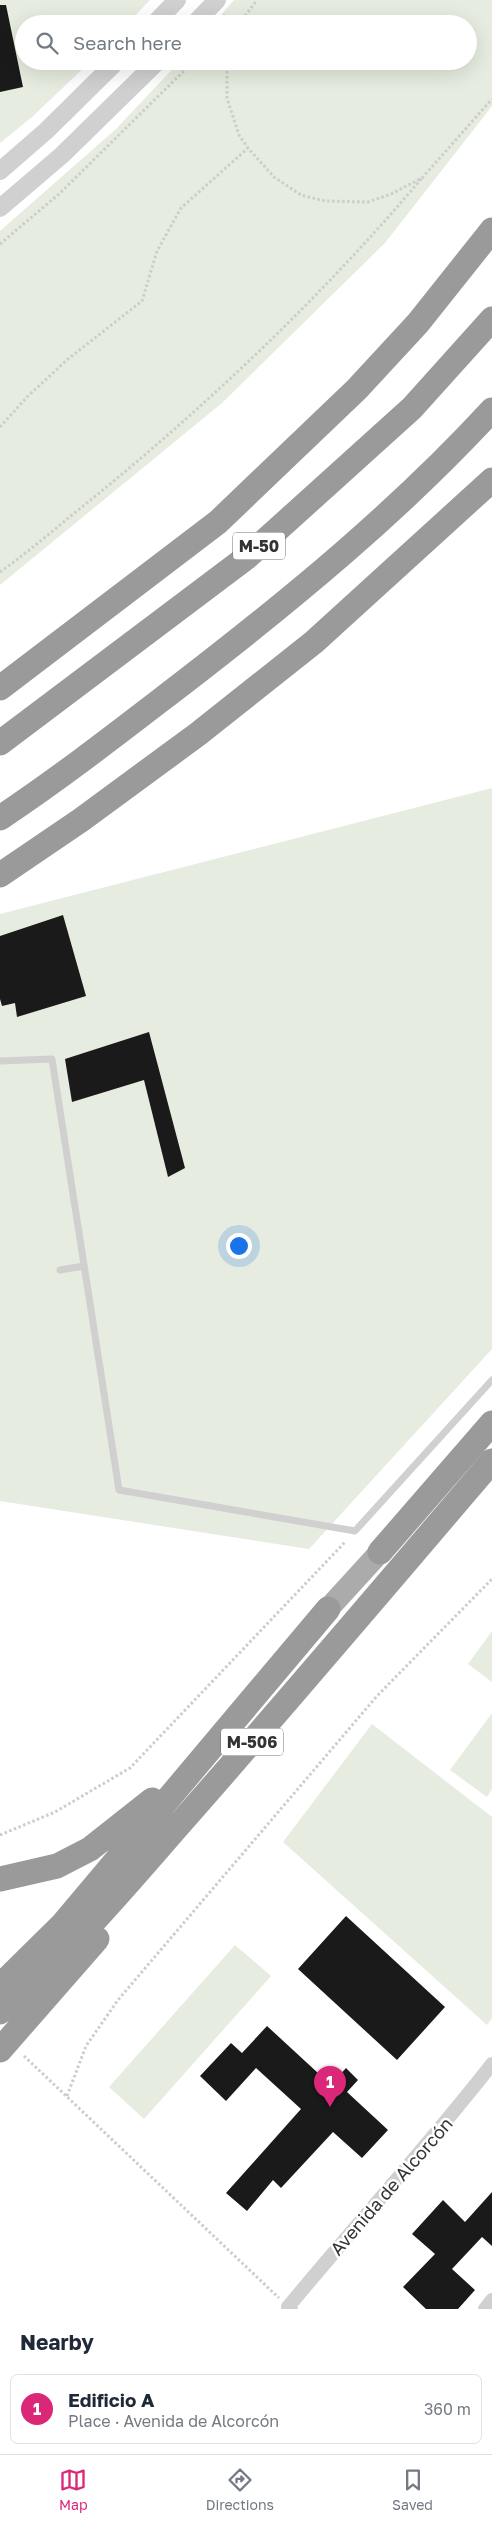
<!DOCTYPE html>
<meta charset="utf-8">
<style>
:root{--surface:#fff;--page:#f2f2f3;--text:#1f2937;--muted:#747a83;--line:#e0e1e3;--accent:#db2777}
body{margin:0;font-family:"Golos Text",sans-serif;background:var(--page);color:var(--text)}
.you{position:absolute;left:238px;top:1245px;width:18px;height:18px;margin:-12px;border:4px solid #fff;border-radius:50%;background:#1a73e8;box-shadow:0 0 0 8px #1a73e833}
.badge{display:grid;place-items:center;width:32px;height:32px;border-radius:50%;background:var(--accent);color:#fff;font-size:16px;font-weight:700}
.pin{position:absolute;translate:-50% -41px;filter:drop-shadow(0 1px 2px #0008)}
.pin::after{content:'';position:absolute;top:26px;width:18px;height:15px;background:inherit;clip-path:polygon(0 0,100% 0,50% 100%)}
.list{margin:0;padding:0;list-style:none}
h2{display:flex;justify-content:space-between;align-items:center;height:65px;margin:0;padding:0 20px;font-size:21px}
h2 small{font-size:16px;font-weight:400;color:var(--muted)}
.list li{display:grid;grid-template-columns:32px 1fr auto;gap:15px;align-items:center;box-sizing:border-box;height:70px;margin:0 10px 10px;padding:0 10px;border:1px solid var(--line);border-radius:8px}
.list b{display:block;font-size:19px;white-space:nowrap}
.list p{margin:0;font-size:16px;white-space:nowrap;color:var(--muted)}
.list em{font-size:16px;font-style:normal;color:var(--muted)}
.icon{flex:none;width:28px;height:28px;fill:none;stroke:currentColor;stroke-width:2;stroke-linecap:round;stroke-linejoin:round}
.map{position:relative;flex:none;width:492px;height:2309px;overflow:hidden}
.search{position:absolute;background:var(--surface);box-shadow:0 5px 20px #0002;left:15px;right:15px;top:15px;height:55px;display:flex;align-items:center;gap:12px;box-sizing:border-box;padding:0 18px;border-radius:28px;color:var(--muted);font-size:19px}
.sheet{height:145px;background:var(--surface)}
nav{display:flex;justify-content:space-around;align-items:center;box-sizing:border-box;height:70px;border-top:1px solid var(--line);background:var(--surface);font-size:14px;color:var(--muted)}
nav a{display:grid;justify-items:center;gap:2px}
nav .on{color:var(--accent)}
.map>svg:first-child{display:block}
.green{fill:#e6ecdf}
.building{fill:#1a1a1a}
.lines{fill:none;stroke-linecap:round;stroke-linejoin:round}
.path{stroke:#cdcdcd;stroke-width:3;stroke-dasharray:2.5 2.5;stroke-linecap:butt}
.service{stroke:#d0d0d0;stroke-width:7}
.minor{stroke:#d0d0d0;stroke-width:14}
.tertiary{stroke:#d0d0d0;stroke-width:18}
.primary{stroke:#ababab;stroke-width:22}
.motorway{stroke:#9a9a9a;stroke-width:25}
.labels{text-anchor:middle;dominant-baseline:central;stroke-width:5;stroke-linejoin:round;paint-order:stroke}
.shield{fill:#fff;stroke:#707070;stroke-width:1}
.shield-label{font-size:16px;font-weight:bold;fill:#333}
.street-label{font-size:18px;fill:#333;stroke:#fff}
</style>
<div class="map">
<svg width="492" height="2309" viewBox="0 0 492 2309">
<rect width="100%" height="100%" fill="#fff"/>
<path class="green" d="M0,0H150L127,24H24V61H91L32,117L0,143Z
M234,0H492V106L385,243L222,403L0,585V231L116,129L180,61H468V24H213Z
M492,788V1349L309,1549L0,1501V914Z
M492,1631V1682L468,1664Z
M492,1713V1789L487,1797L450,1770Z
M372,1724L492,1817V2018L487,2025L283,1842Z
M235,1945L271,1976L144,2119L109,2087Z"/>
<path class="building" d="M0,5H6L23,87L0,92Z
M63,915L86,996L17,1017L15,1003L2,1006L0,999V936Z
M149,1032L185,1168L168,1177L144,1080L72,1102L65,1059Z
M346,1916L445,2007L397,2060L298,1969Z
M267,2026L331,2085L346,2068L358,2080L347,2092L388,2130L362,2158L333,2132L281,2188L273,2180L247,2211L226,2193L301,2109L256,2068L226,2101L200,2076L231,2043L242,2053Z
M492,2192V2246L482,2237L452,2269L475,2290L458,2309H426L403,2287L435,2254L412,2234L443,2200L465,2222Z"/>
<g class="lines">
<path class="path" d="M223,15L235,24
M239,24L257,0
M227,61V98L239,135L248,148L274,177L301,195L325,201L368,202L391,194L422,178L492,99
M0,244L59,194L194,61
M0,427L27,397L68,359L142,301L157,251L181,208L248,148
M0,572C34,548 65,520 98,494C215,398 324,294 422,178
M0,1835L55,1812L130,1768L346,1541
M24,2056L279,2298
M67,2096L86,2046L118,2000L377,1696L492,1579"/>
<path class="service" d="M0,1061L52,1059L119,1490L355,1531L492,1380
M60,1270L84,1266"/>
<path class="minor" d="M291,2309L288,2307C356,2225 427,2147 492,2064
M485,2309L492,2300"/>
<path class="tertiary" d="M154,24L177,0
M194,24L217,0
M0,171L46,131L117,61
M0,208L62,155L158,61"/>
<path class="primary" d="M328,1609L380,1552"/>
<path class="motorway" d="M0,688L218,522L357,389L418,323L492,230
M0,743L247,557L412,408L492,319
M0,818C63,776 123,729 183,683C292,599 399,511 492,410
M0,875L81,820L198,734L314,642L492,480
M380,1552L492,1423
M0,1879L57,1866L90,1849L152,1800
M0,1986L62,1925L328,1609
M0,2012C71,1953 131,1879 192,1810C293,1695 392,1578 492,1461
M0,2050L97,1939"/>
</g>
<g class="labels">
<g class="shield">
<rect x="233" y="532.5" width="52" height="27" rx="4"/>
<rect x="221" y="1728.5" width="62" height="27" rx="4"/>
</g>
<g class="shield-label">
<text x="259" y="546">M-50</text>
<text x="252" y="1742">M-506</text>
</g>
<g class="street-label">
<text transform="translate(391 2186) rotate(-49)">Avenida de Alcorcón</text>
</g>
</g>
</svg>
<div class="you"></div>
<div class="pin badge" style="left:330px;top:2107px">1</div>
<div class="search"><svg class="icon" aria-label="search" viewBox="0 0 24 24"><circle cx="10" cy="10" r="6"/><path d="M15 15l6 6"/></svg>Search here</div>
</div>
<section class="sheet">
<h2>Nearby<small></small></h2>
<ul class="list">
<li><span class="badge">1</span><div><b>Edificio A</b><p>Place · Avenida de Alcorcón</p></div><em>360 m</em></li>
</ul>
</section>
<nav>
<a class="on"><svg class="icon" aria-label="map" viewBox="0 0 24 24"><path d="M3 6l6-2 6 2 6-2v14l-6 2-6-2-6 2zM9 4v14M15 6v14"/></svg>Map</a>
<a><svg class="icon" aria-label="directions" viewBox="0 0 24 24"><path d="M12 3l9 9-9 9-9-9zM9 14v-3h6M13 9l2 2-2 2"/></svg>Directions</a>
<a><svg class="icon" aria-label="saved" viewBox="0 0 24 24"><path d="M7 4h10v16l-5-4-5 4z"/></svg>Saved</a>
</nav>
